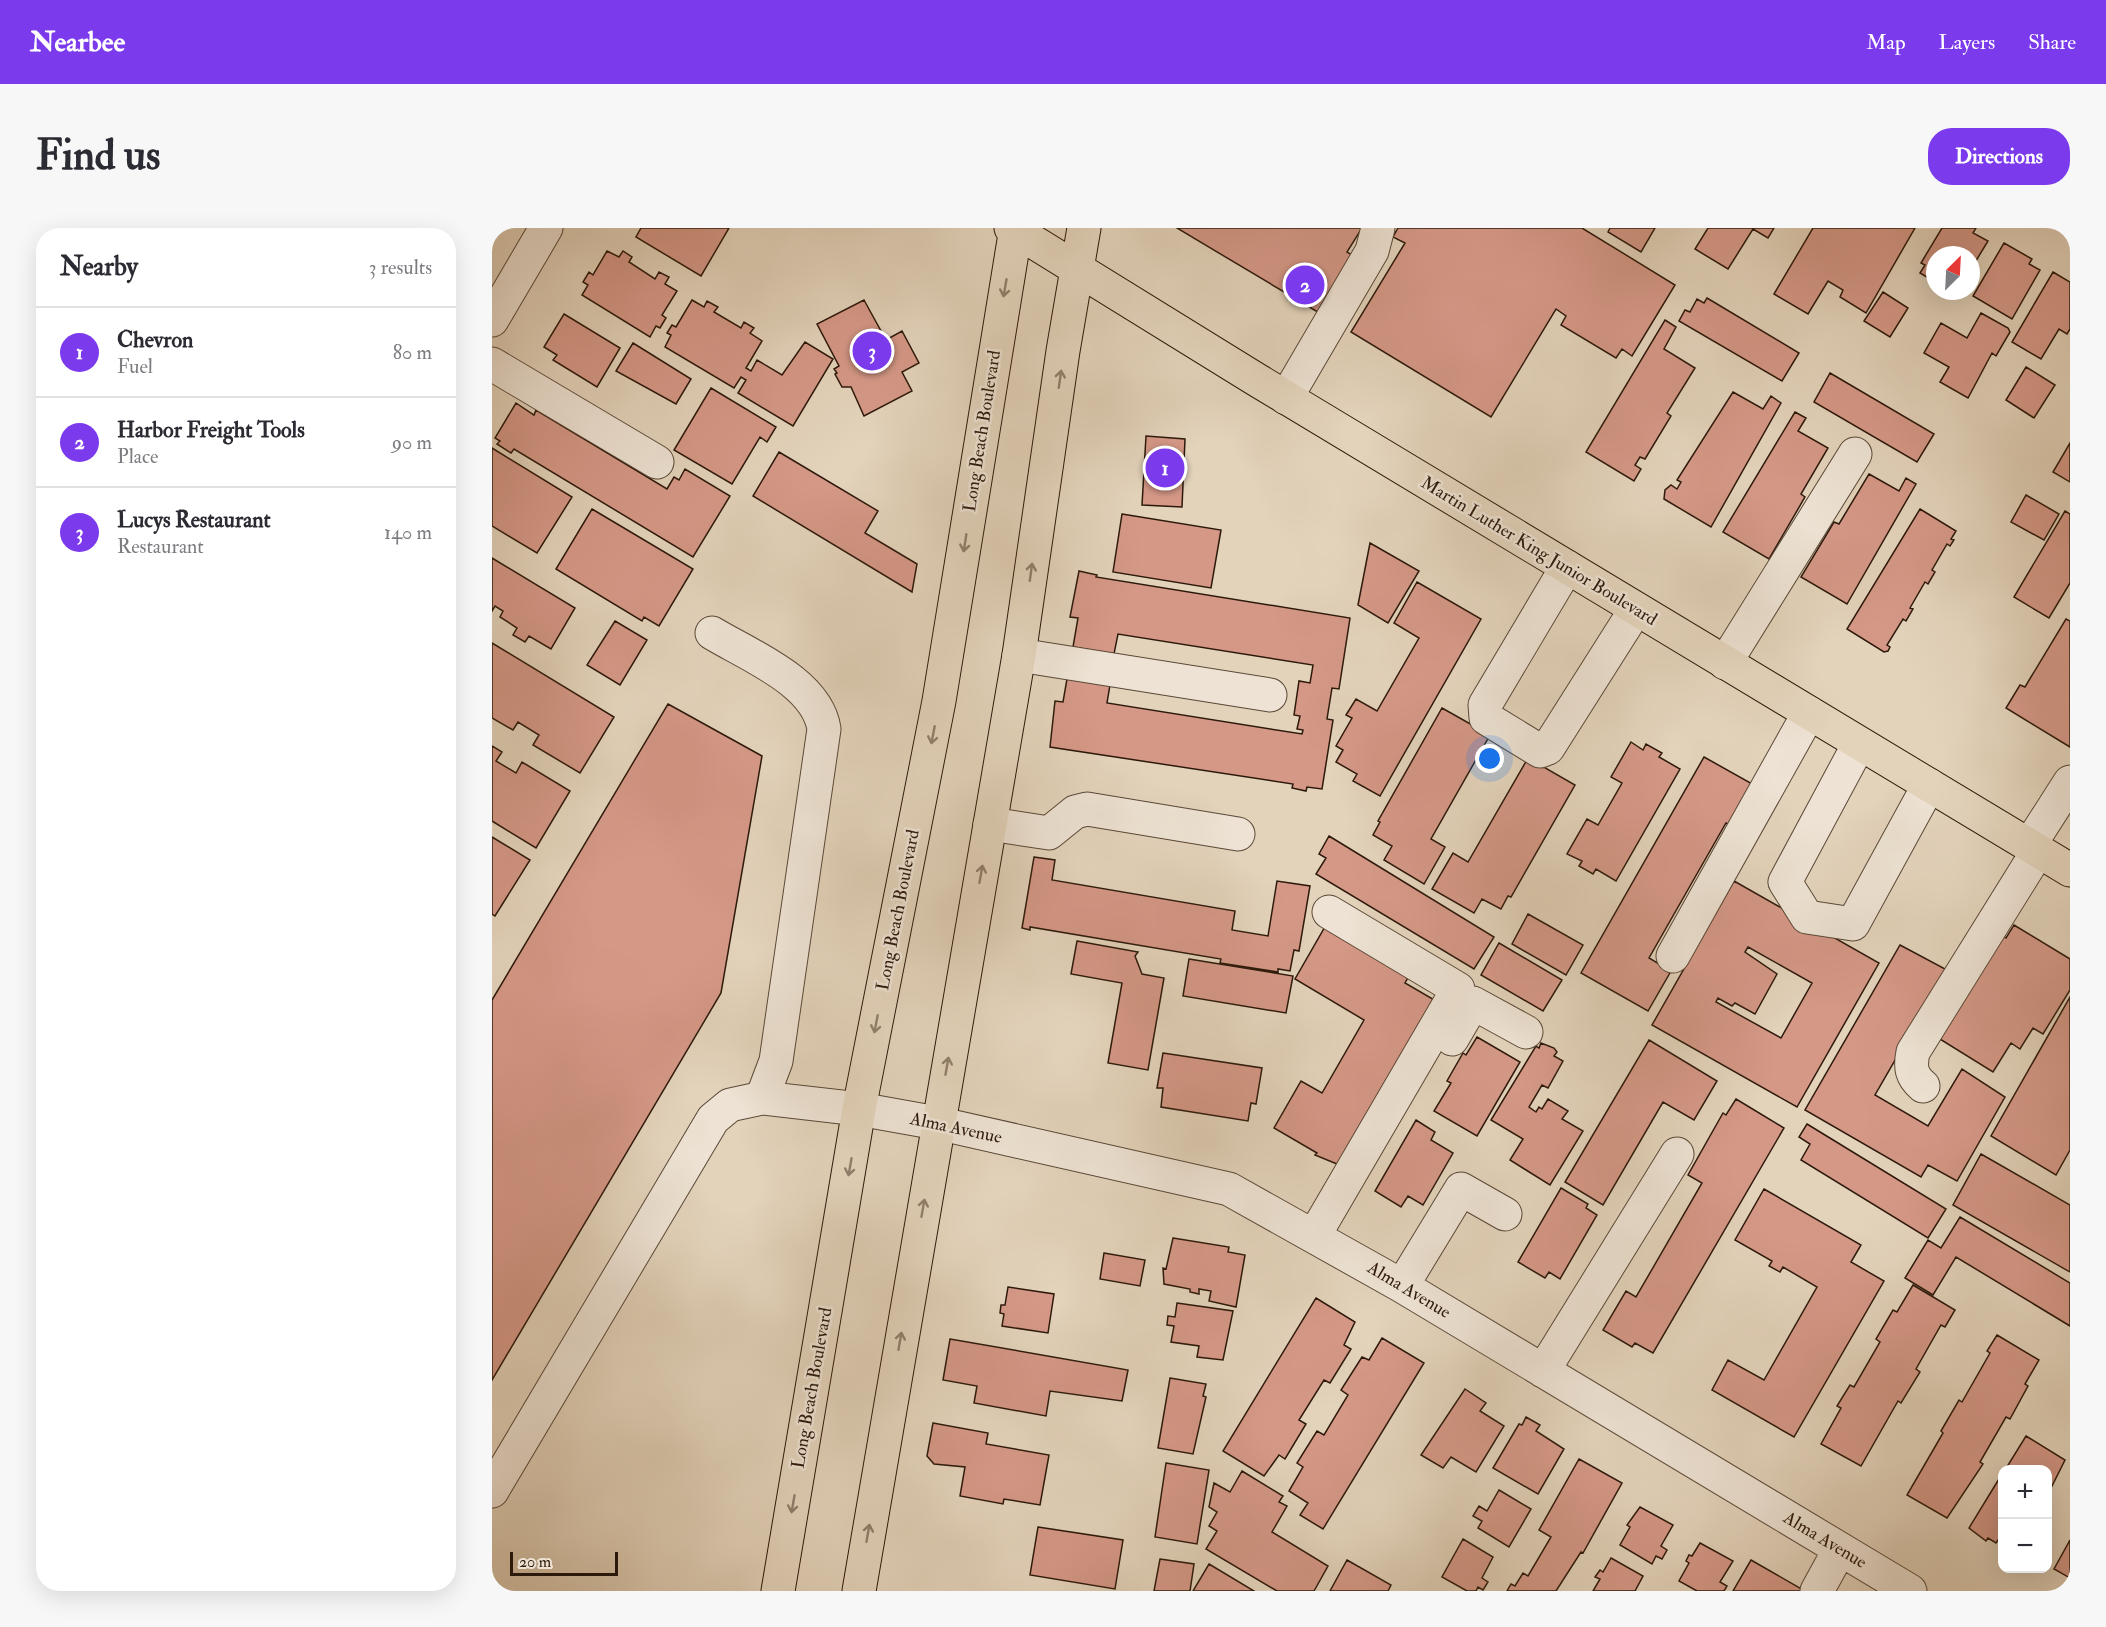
<!DOCTYPE html>
<meta charset="utf-8">
<style>
:root{--surface:#fff;--page:#f7f7f7;--text:#2b2b33;--muted:#7c7c81;--line:#e1e1e2;--accent:#7c3aed}
body{margin:0;font-family:"IM FELL Double Pica",serif;background:var(--page);color:var(--text)}
.controls{position:absolute;right:18px;bottom:18px;display:grid;overflow:hidden;border-radius:12px;box-shadow:0 6px 24px #0002}
.controls button{width:54px;height:54px;display:grid;place-items:center;padding:0;border:0;border-bottom:2px solid var(--line);background:var(--surface);color:var(--text);font:30px sans-serif}
.compass{position:absolute;left:1434px;top:18px;width:54px;height:54px;border-radius:50%;background:var(--surface);box-shadow:0 6px 24px #0002;rotate:24deg}
.scale{position:absolute;left:18px;bottom:15px;width:108px;box-sizing:border-box;padding-left:6px;border:3px solid #2d190b;border-top:0;font-size:16px;line-height:21px;white-space:nowrap;color:#2d190b;-webkit-text-stroke:4px #ede2d3;paint-order:stroke}
.you{position:absolute;left:998px;top:531px;width:21px;height:21px;margin:-15px;border:4px solid #fff;border-radius:50%;background:#1a73e8;box-shadow:0 0 0 9px #1a73e833}
.badge{display:grid;place-items:center;width:39px;height:39px;border-radius:50%;background:var(--accent);color:#fff;font-size:20px;font-weight:700}
.pin{position:absolute;translate:-50% -50%;border:3px solid #fff;box-shadow:0 2px 6px #0006}
.list{margin:0;padding:0;list-style:none}
h2{display:flex;justify-content:space-between;align-items:center;height:78px;margin:0;padding:0 24px;font-size:26px}
h2 small{font-size:20px;font-weight:400;color:var(--muted)}
.list li{display:grid;grid-template-columns:39px 1fr auto;gap:18px;align-items:center;box-sizing:border-box;height:90px;padding:0 24px;border-top:2px solid var(--line)}
.list b{display:block;font-size:22px;white-space:nowrap}
.list p{margin:0;font-size:20px;white-space:nowrap;color:var(--muted)}
.list em{font-size:20px;font-style:normal;color:var(--muted)}
.map{position:relative;flex:none;width:1578px;height:1363px;overflow:hidden;border-radius:24px}
header{display:flex;align-items:center;gap:36px;box-sizing:border-box;height:84px;padding:0 30px;background:var(--accent);color:#fff}
header strong{font-size:28px}
nav{display:flex;gap:33px;margin-inline-start:auto;font-size:21px}
.intro{display:flex;align-items:center;justify-content:space-between;box-sizing:border-box;height:144px;padding:0 36px}
h1{margin:0;font-size:42px}
.button{padding:15px 27px;border-radius:24px;background:var(--accent);color:#fff;font-size:21px;font-weight:700}
main{display:flex;gap:36px;padding:0 36px}
aside{flex:1;background:var(--surface);border-radius:24px;box-shadow:0 6px 24px #0002}
.map>svg:first-child{display:block}
.building{fill:#d59887;stroke:#2d190b;stroke-width:1.5;fill-rule:evenodd}
.lines{fill:none;stroke-linecap:round;stroke-linejoin:round}
.minor-casing{stroke:#5a4837;stroke-width:35}
.major-casing{stroke:#2d190b;stroke-width:35}
.minor{stroke:#ede2d3;stroke-width:33}
.major{stroke:#e3d3bb;stroke-width:33}
.oneway{stroke:#917f6c}
.labels{text-anchor:middle;dominant-baseline:central;stroke-width:5;stroke-linejoin:round;paint-order:stroke}
.street-label{font-size:18px;fill:#2d190b;stroke:#ede2d3}
</style>
<header>
<strong>Nearbee</strong>
<nav><a>Map</a><a>Layers</a><a>Share</a></nav>
</header>
<div class="intro"><h1>Find us</h1><a class="button">Directions</a></div>
<main>
<aside>
<h2>Nearby<small>3 results</small></h2>
<ul class="list">
<li><span class="badge">1</span><div><b>Chevron</b><p>Fuel</p></div><em>80 m</em></li>
<li><span class="badge">2</span><div><b>Harbor Freight Tools</b><p>Place</p></div><em>90 m</em></li>
<li><span class="badge">3</span><div><b>Lucys Restaurant</b><p>Restaurant</p></div><em>140 m</em></li>
</ul>
</aside>
<div class="map">
<svg width="1578" height="1363" viewBox="0 0 1578 1363">
<rect width="100%" height="100%" fill="#e3d3bb"/>
<filter id="stains"><feTurbulence type="fractalNoise" baseFrequency=".00333" numOctaves="4"/><feColorMatrix values="0 0 0 0 .2 0 0 0 0 .09 0 0 0 0 .02 0 0 0 .5 -.17"/></filter>
<radialGradient id="worn" r=".72"><stop offset=".6" stop-color="#630" stop-opacity="0"/><stop offset="1" stop-color="#630" stop-opacity=".3"/></radialGradient>
<path class="building" d="M149,0H237L209,48L144,9Z
M685,0H870L855,24L863,29L829,86Z
M906,0H1090L1183,57L1140,128L1130,121L1124,130L1069,97L1074,88L1064,81L999,189L859,104L913,15L901,9Z
M1118,0H1163L1149,24L1116,4Z
M1216,0H1282L1276,10L1261,1L1236,41L1203,21Z
M1321,0H1423L1374,85L1348,69L1351,62L1336,53L1316,86L1282,66Z
M1450,0H1484L1481,5L1496,13L1479,41V27H1443V54L1428,45L1433,37L1429,35Z
M1512,15L1540,31L1537,36L1548,42L1520,91L1481,68Z
M115,23L127,29L131,23L140,29L137,34L163,51L167,44L177,49L173,56L185,63L170,87L174,90L168,100L164,98L158,109L90,67L96,57L91,54L97,44L101,47Z
M1561,44L1578,54V101L1575,106L1567,101L1549,131L1520,114Z
M1391,64L1416,80L1398,109L1372,93Z
M1215,70L1307,125L1290,153L1187,93L1193,82L1198,84L1205,71L1212,75Z
M200,72L212,79L215,73L226,79L222,84L249,100L252,94L262,100L258,105L270,113L254,140L259,143L265,132L290,147L313,114L341,131L301,198L246,165L254,152L249,149L242,160L173,119L179,107L175,105L180,97L184,99Z
M372,72L394,112L410,103L427,135L410,144L420,163L372,188L359,159H350L343,146L345,145L342,141L347,138L325,96Z
M1489,85L1516,100L1518,104L1504,128L1500,125L1476,170L1448,154L1457,139L1432,125L1449,95L1475,110Z
M72,86L128,120L105,159L61,132L65,127L52,119Z
M1173,92L1184,99L1172,121L1203,140L1175,185L1179,188L1153,231L1148,229L1143,237L1149,241L1142,253L1094,224Z
M141,115L199,151L184,176L124,143Z
M1534,139L1563,157L1542,190L1514,172Z
M1338,145L1442,206L1425,234L1322,174Z
M219,160L284,199L275,214L268,209L240,256L182,222Z
M1241,164L1271,181L1279,168L1289,175L1219,299L1172,271L1173,262L1179,257L1185,261L1189,254L1185,252Z
M24,175L42,187L44,182L175,261L182,249L187,252L193,241L238,268L201,329L22,221L19,225L5,216L8,213L3,210Z
M1303,184L1314,190L1306,203L1336,220L1309,266L1313,269L1277,331L1231,304Z
M654,208L693,211L690,279L650,277Z
M1578,215V254L1561,244Z
M0,220L80,269L45,325L0,298Z
M287,224L386,283L373,305L425,336L420,364L261,268Z
M1377,246L1407,263L1414,250L1424,256L1355,376L1309,349L1342,294L1347,296Z
M1534,267L1567,286L1552,312L1519,294Z
M100,281L201,341L167,398L152,389L150,393L64,341Z
M1428,281L1464,303L1459,311L1462,312L1458,318L1455,316L1440,342L1443,344L1436,356L1433,354L1418,380L1421,381L1414,393L1411,391L1395,417L1398,419L1396,423L1392,424L1355,401Z
M1573,283L1578,286V355L1557,390L1522,369Z
M630,286L729,302L719,360L621,344Z
M878,315L927,343L896,395L866,377Z
M0,330L83,380L59,421L37,408L33,414L21,407L25,400L8,389L11,383L3,378L0,383Z
M587,343L605,347L604,349L858,390L847,461L840,460L835,491L841,492L830,561L815,559L814,563L800,560L801,556L558,519L563,473L571,474L576,445L619,451L615,475L810,506L811,502L805,501L808,488L802,487L807,453L818,455L821,437L626,406L622,426L581,419L586,390L578,389Z
M925,354L989,391L888,568L861,553L865,546L844,534L851,522L844,518L860,490L854,487L864,471L885,483L927,410L902,395Z
M1574,391L1578,393V519L1514,480L1528,457L1533,459Z
M123,393L155,412L128,457L95,437Z
M0,415L122,489L88,545L41,517L47,507L26,494L21,502L0,490Z
M176,476L270,528L229,765L0,1152V772Z
M950,480L998,507L939,611L953,619L932,656L892,632L900,618L881,607L888,594L886,593Z
M1139,514L1151,522L1154,516L1170,525L1167,529L1188,541L1124,653L1104,641L1101,646L1087,638L1090,633L1075,626L1095,591L1106,597L1130,555L1119,549Z
M0,518L10,524L4,533L24,545L30,534L78,563L44,620L0,593Z
M1212,529L1271,562L1248,602L1234,595L1157,730L1179,743L1156,783L1089,745Z
M1036,530L1083,557L1019,669L1016,668L1009,681L990,671L982,685L940,661L961,625L976,634Z
M837,608L1002,709L982,741L824,646L834,630L827,626Z
M0,609L38,632L3,688L0,686Z
M542,629L563,632L560,652L743,683L740,702L776,708L785,653L818,658L807,723L802,722L798,743L786,741V744L728,735L729,731L538,699V702L530,700Z
M1242,653L1387,735L1305,879L1160,797ZM1256,719L1320,755L1289,810L1224,774L1226,770L1240,778L1243,775L1263,786L1285,746L1253,724Z
M1036,686L1091,717L1074,747L1020,716Z
M834,697L918,746L913,755L951,777L845,936L823,927L825,925L782,900L809,853L830,865L872,792L803,751Z
M1522,697L1578,731V762L1551,806L1541,800L1528,821L1519,815L1501,844L1443,808L1511,708L1514,710Z
M585,713L646,724L643,728L650,746L672,750L656,842L616,835L630,755L579,746Z
M1007,715L1070,752L1051,783L989,747Z
M1408,717L1455,742L1383,867L1436,898L1470,841L1513,869L1465,953L1436,937L1429,949L1313,882Z
M697,731L801,748L794,785L691,768Z
M1578,769V922L1564,947L1499,908Z
M985,809L1028,834L985,908L942,883L959,855L955,853L971,825L974,827Z
M1157,812L1225,853L1202,892L1171,874L1111,977L1073,954Z
M1049,815L1062,820L1065,824L1062,828L1071,833L1056,860L1050,857L1037,879L1044,884L1047,879L1050,881L1056,871L1076,883L1070,891L1091,903L1058,957L1018,932L1031,911L999,892L1044,818L1047,820Z
M671,825L770,840L764,876L759,875L756,893L669,879L671,860H665Z
M1244,871L1292,900L1161,1125L1143,1115L1140,1119L1111,1102L1134,1063L1144,1069L1210,955L1196,947L1231,885L1234,887Z
M924,892L943,904L939,912L961,925L931,977L916,968L909,979L883,963Z
M1315,896L1454,981L1436,1010L1309,932L1318,916L1307,909Z
M1489,926L1578,977V1044L1461,977Z
M1069,960L1096,976L1094,980L1105,987L1068,1051L1057,1044L1053,1050L1026,1034Z
M1272,961L1369,1017L1359,1034L1392,1053L1302,1209L1220,1162L1236,1132L1272,1152L1325,1059L1291,1039L1288,1044L1277,1038L1280,1033L1243,1012Z
M1468,989L1578,1055V1098L1464,1029L1441,1067L1413,1050L1436,1012L1449,1020Z
M681,1010L737,1019L736,1024L753,1027L744,1079L717,1073L719,1063L707,1061V1066L698,1064V1061L672,1056L671,1040L674,1041Z
M612,1025L653,1032L648,1058L608,1051Z
M1421,1057L1463,1082L1453,1099L1449,1097L1424,1141L1428,1144L1409,1175L1406,1173L1369,1238L1329,1216L1349,1180L1345,1178L1358,1157L1362,1159L1388,1114L1384,1111L1401,1082L1405,1084Z
M516,1059L562,1066L556,1105L510,1098L512,1086L508,1085L509,1077H513Z
M824,1070L863,1094L852,1117L859,1121L838,1155L832,1152L807,1192L814,1196L793,1231L787,1227L772,1248L731,1223Z
M685,1075L741,1083L731,1132L705,1129L707,1118L679,1114L682,1098L675,1097L676,1088L683,1089Z
M1505,1107L1547,1132L1533,1156L1536,1158L1518,1191L1514,1189L1488,1234L1491,1236L1455,1290L1415,1267L1451,1205L1449,1203L1467,1172L1470,1174L1498,1125L1495,1123Z
M890,1110L932,1135L831,1301L808,1287L816,1275L797,1263L811,1239L805,1235L825,1203L832,1207L856,1167L849,1162L870,1129L877,1132Z
M458,1111L636,1142L630,1173L558,1163L554,1188L482,1175L485,1158L451,1152Z
M678,1150L714,1156L711,1168L714,1169L701,1226L666,1220Z
M973,1161L994,1175L988,1183L1012,1198L984,1244L959,1229L951,1240L929,1227Z
M1034,1189L1048,1197L1044,1203L1072,1221L1046,1266L1001,1240L1027,1196L1030,1197Z
M441,1195L496,1205L494,1216L557,1227L548,1277L512,1271L511,1276L468,1268L473,1239L442,1236L435,1228Z
M1534,1208L1573,1232L1556,1266V1242H1513Z
M1087,1231L1130,1255L1091,1325L1089,1324L1064,1363H1015L1019,1356L1023,1358L1031,1345L1036,1348L1059,1309L1047,1302Z
M674,1235L717,1242L705,1316L663,1309Z
M750,1243L791,1268L787,1274L795,1278L780,1304L836,1338L822,1363H785L714,1321L725,1303L717,1298L725,1284L717,1279L722,1255L738,1264Z
M1510,1246V1315L1506,1312L1504,1315L1496,1310L1494,1313L1477,1300Z
M1007,1262L1039,1281L1017,1319L986,1300L990,1293L981,1288L987,1278L995,1283Z
M1148,1279L1181,1297L1169,1318L1175,1322L1170,1331L1164,1328L1160,1336L1128,1317L1138,1299L1135,1297Z
M546,1299L631,1312L623,1361L538,1347Z
M971,1311L1001,1329L990,1350L996,1354L991,1362L986,1359L984,1363H975L950,1349Z
M1578,1312V1350L1562,1341Z
M1208,1315L1241,1333L1228,1354L1235,1358L1232,1363H1205L1187,1353L1197,1335L1194,1333L1197,1327L1200,1328Z
M1119,1330L1151,1348L1143,1363H1101L1108,1351L1103,1349L1108,1342L1111,1344Z
M668,1331L702,1336L698,1363H662Z
M855,1332L899,1357L896,1363H838Z
M1259,1332L1313,1363H1241Z
M717,1336L762,1363H701Z"/>
<g class="lines">
<defs>
<path id="minor" d="M0,92L54,0
M0,136L165,234
M794,170L880,23L886,0
M1075,339L993,477L994,490L1048,523L1056,520L1144,381
M527,427L778,467
M1233,435L1363,226
M1367,516L1293,654L1315,689L1361,696L1437,557
M498,596L557,605L583,584L595,581L746,606
M1537,618L1578,554
M1181,728L1317,485
M960,811L981,775L1034,804
M1431,858C1419,848 1418,839 1421,824L1546,623
M270,870L367,881L445,895L737,961L910,1058L1418,1363
M822,1008L966,761L837,684
M910,1058L969,961L1013,986
M1051,1143L1185,926
M0,1263L221,891L238,877L270,870L284,833L332,501C325,454 258,428 220,405
M1325,1363L1348,1321"/>
<path id="major" d="M519,0L765,152L1578,642
M286,1363L367,881L447,473L524,0
M367,1363L527,427L571,123L592,0"/>
</defs>
<use href="#minor" class="minor-casing"/>
<use href="#major" class="major-casing"/>
<use href="#minor" class="minor"/>
<use href="#major" class="major"/>
</g>
<defs><path id="oneway-shaft" d="M-6 0H5M1.5-3L5.5 0L1.5 3" fill="none" stroke-width="1.6" stroke-linecap="round" stroke-linejoin="round" transform="scale(1.5)"/></defs>
<g class="oneway">
<use href="#oneway-shaft" transform="translate(513 60) rotate(100)"/>
<use href="#oneway-shaft" transform="translate(568 151) rotate(-82)"/>
<use href="#oneway-shaft" transform="translate(473 315) rotate(99)"/>
<use href="#oneway-shaft" transform="translate(539 344) rotate(-82)"/>
<use href="#oneway-shaft" transform="translate(441 507) rotate(101)"/>
<use href="#oneway-shaft" transform="translate(489 646) rotate(-80)"/>
<use href="#oneway-shaft" transform="translate(384 796) rotate(101)"/>
<use href="#oneway-shaft" transform="translate(455 838) rotate(-80)"/>
<use href="#oneway-shaft" transform="translate(358 939) rotate(100)"/>
<use href="#oneway-shaft" transform="translate(431 980) rotate(-80)"/>
<use href="#oneway-shaft" transform="translate(408 1113) rotate(-80)"/>
<use href="#oneway-shaft" transform="translate(301 1276) rotate(100)"/>
<use href="#oneway-shaft" transform="translate(376 1305) rotate(-80)"/>
</g>
<g class="labels">
<g class="street-label">
<text transform="translate(490 203) rotate(-81)">Long Beach Boulevard</text>
<text transform="translate(1047 323) rotate(31)">Martin Luther King Junior Boulevard</text>
<text transform="translate(406 682) rotate(-79)">Long Beach Boulevard</text>
<text transform="translate(464 900) rotate(12)">Alma Avenue</text>
<text transform="translate(917 1062) rotate(31)">Alma Avenue</text>
<text transform="translate(320 1160) rotate(-80)">Long Beach Boulevard</text>
<text transform="translate(1333 1312) rotate(31)">Alma Avenue</text>
</g>
</g>
<rect width="100%" height="100%" filter="url(#stains)"/>
<rect width="100%" height="100%" fill="url(#worn)"/>
</svg>
<div class="controls">
<button>+</button>
<button>−</button>
</div>
<svg class="compass" viewBox="-18 -18 36 36"><path d="M0-13l5 13h-10z" fill="#e53935"/><path d="M0 13l5-13h-10z" fill="#7c7c81"/></svg>
<div class="scale">20 m</div>
<div class="you"></div>
<div class="pin badge" style="left:673px;top:240px">1</div>
<div class="pin badge" style="left:813px;top:57px">2</div>
<div class="pin badge" style="left:380px;top:123px">3</div>
</div>
</main>
